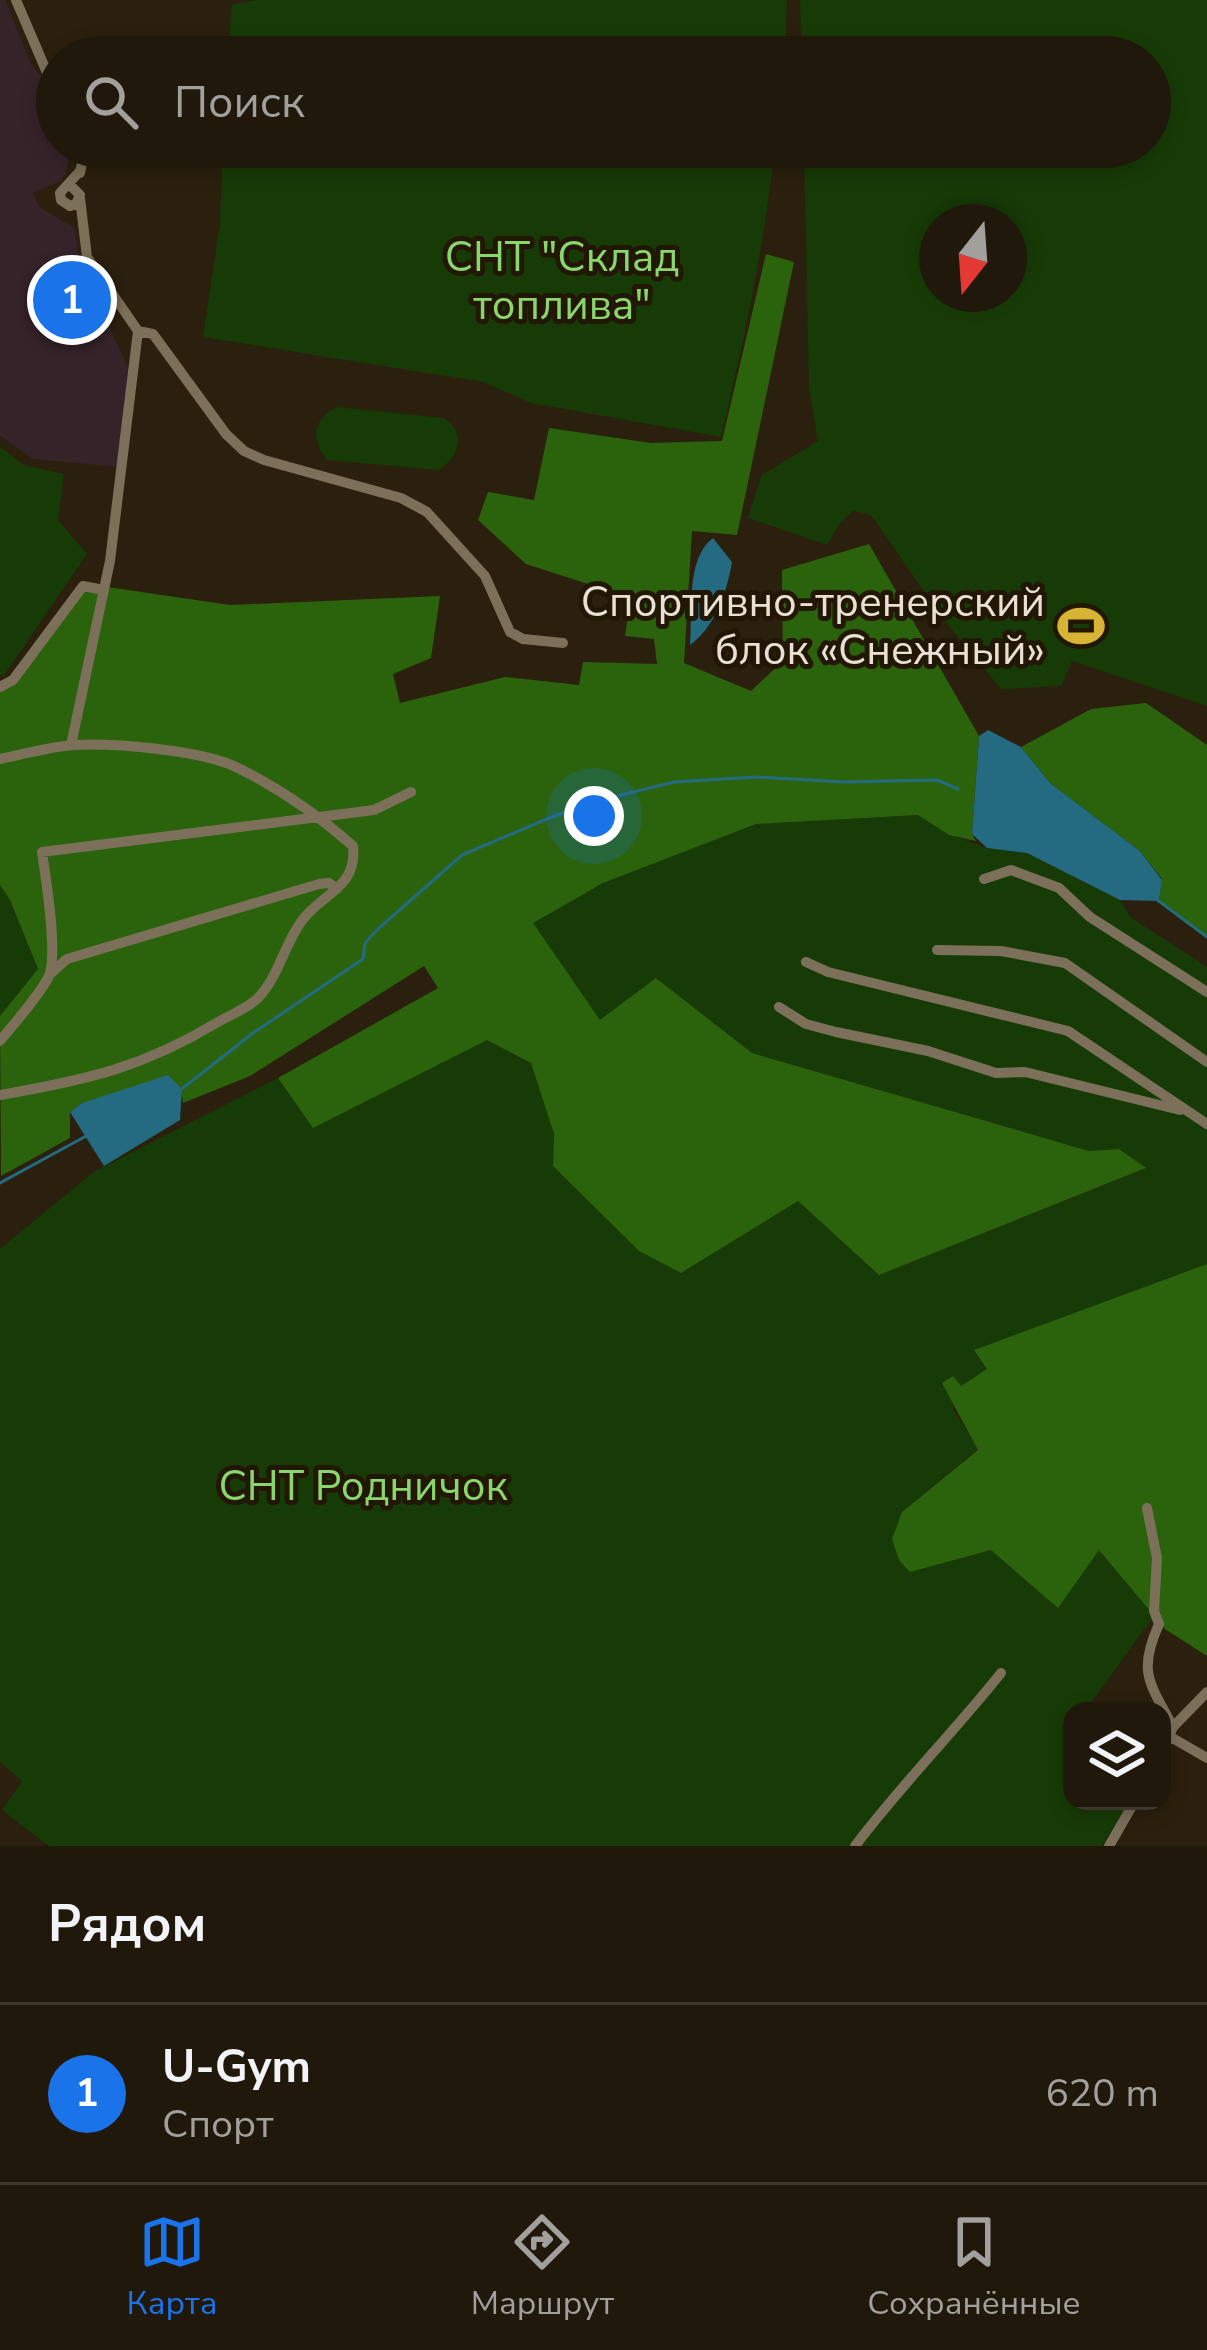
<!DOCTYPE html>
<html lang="ru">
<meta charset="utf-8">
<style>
:root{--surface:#20180a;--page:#2d2518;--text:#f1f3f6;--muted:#a2a09c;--line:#3d372b;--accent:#1a73e8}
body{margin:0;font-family:"Nunito Sans",sans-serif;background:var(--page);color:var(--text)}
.controls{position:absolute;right:36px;bottom:36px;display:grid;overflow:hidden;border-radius:24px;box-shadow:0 6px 18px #0003}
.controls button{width:108px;height:108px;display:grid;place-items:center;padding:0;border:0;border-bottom:3px solid var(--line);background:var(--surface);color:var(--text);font:60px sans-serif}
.compass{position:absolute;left:919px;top:204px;width:108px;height:108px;border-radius:50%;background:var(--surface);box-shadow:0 6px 18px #0003;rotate:197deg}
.you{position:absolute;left:594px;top:816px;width:42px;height:42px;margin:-30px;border:9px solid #fff;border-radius:50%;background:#1a73e8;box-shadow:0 0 0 18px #1a73e833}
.badge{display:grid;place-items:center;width:78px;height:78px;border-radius:50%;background:var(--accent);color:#fff;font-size:39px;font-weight:700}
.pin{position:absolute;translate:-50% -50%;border:6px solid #fff;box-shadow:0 3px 12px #0006}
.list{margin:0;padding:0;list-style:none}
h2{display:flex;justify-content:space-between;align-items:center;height:156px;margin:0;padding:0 48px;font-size:51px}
h2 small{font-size:39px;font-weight:400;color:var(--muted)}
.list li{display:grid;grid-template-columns:78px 1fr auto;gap:36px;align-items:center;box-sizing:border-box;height:180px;padding:0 48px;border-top:3px solid var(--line)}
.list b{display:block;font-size:45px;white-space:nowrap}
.list p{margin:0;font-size:39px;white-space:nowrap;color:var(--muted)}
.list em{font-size:39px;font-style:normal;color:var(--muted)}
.icon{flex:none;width:66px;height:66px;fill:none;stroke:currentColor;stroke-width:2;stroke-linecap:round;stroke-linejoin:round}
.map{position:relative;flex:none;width:1207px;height:1846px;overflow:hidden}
.search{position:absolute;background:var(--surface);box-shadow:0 6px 18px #0003;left:36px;right:36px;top:36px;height:132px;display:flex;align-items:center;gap:30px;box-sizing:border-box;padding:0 42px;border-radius:66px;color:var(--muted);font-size:45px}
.sheet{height:336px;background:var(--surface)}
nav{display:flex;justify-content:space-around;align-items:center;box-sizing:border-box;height:168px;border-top:3px solid var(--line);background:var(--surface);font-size:33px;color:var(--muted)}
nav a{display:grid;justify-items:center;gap:6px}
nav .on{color:var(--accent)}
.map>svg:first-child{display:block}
.education{fill:#36232a}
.green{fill:#173b06;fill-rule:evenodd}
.forest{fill:#2b630d}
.water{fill:#246a80}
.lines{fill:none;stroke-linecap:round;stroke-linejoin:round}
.stream{stroke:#246a80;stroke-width:3}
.minor{stroke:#7c705a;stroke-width:10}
.labels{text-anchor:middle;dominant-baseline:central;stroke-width:10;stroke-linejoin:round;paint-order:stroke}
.park-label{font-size:42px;fill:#8ad66d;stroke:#211704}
.poi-label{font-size:42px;fill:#e7e0d3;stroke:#211704;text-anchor:end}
</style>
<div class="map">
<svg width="1207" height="1846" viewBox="0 0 1207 1846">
<rect width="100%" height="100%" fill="#2b200d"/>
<path class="education" d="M0,0H5L31,64L41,76L57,113V147H70L66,173L60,181L33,193L39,207L74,228L81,266L131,374L120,467L33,459L0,435Z"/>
<path class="green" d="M260,0H787L785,57H228L232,4Z
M800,0H1207V706L1072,661L1061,686L1001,689L944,620L871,515L853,511L841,522L827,545L748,518L762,475L818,441L809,387L804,147H1150V57H802ZM937,222H1009V294H937Z
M223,147H775C764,246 744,341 721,437L531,403L483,382L203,337L220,224Z
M336,407L444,418C467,434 459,456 439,470L327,460C311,439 312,421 336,407Z
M0,447L24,465L64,474L58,520L87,554L5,674L0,676Z
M918,815L949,834L987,848L1027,853L1120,900L1130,917L1207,967V1264L975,1350L987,1369L960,1387L953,1409L978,1449L902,1512L910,1572L991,1550L1098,1549L1165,1629L1151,1620L1085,1711H1072V1801H1130L1102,1846H49L2,1810L22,1781L0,1762V1249L95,1171L278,1078L313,1127L486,1039L531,1063L554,1134L553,1166L639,1251L681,1273L798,1201L879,1275L1145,1169L1119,1149L1089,1151L752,1053L656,978L600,1021L532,922L603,883L756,824Z
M0,885L10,900L38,970L0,1016Z"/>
<path class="forest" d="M766,254L794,262L737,535L692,531L684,663L751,691L783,661L782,570L869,544L979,736L972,834L976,841L949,835L918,815L756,824L603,883L533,923L600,1020L656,978L752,1053L1089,1151L1119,1149L1146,1168L879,1275L798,1201L681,1273L639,1251L553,1166L554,1134L531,1063L487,1040L313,1128L278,1078L438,988L424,966L250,1076L183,1103L181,1089L82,1103L70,1112V1138L1,1176L0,1016L38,969L10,900L0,885V681L9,677L80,583L230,605L440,596L431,658L393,674L400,703L505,677L579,685L583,662L657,664L654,639L625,636L630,601L622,595L526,564L478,520L488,492L534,500L549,428L651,443L722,441Z
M1146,703L1207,745V937L1159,901L1162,879L1140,851L1050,783L1021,747L1091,709Z
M1207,1264V1656L1165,1629L1099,1550L1058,1608L991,1550L910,1572L899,1560L892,1539L902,1512L978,1450L942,1383L953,1376L961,1386L987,1369L974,1350Z"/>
<path class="water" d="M713,538L732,562C727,592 715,627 690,645C693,613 685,559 713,538Z
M988,730L1021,747L1050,783L1140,851L1162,880L1159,901L1120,900L1027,853L987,848L972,834L979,736Z
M168,1075L182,1089L180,1120L104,1166L70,1112L82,1103Z"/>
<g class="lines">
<path class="stream" d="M1156,899L1207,937
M183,1088L253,1033L363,959L365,943L378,929L462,855L554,816L621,795L674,782L756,777L844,782L937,780L958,789
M0,1183L88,1135"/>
<path class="minor" d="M16,0L57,96
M80,173L84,154L80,147
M70,185L80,195L76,204L70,206L61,200L60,193L80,171
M138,331L153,334L226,434L244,451L264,460L401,498L427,512L485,576L510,632L523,639L563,643
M0,687L13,680L83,586L104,590
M71,745L110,561L138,331L87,257L80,198
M0,759C24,754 49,747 73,745C114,743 203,750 238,768C279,788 319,816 353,846C357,887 326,891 304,918C285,941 279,977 258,998C248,1008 230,1015 218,1022C142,1068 86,1080 0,1095
M984,879L1011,870L1059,888L1090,917L1207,992
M937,950L1001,951L1065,963L1207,1062
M806,962L828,972L1068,1031L1207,1124
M50,974L67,959L319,884L329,883L337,889
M779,1007L806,1024L836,1032L928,1051L996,1073L1025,1072L1180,1110
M0,1041C16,1021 36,1000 48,978C59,958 46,879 42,852L374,810L411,792
M1147,1508L1157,1558L1154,1611L1159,1624C1137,1673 1150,1683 1173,1727
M1169,1736L1207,1758
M1162,1752L1173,1727L1207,1692
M855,1846C901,1785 954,1732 1001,1673
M1109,1846L1135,1801"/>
</g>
<defs>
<symbol id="stadium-bare" viewBox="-9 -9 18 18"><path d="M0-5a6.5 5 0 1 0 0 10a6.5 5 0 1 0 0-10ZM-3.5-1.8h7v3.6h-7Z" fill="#d8b434" stroke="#211704" stroke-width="2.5" paint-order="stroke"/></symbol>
</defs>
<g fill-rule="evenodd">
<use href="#stadium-bare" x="1048" y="593" width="66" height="66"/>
</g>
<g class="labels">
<g class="park-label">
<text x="562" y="257">СНТ "Склад<tspan x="562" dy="48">топлива"</tspan></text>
<text x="363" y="1486">СНТ Родничок</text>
</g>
<g class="poi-label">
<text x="1045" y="602">Спортивно-тренерский<tspan x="1045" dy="48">блок «Снежный»</tspan></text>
</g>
</g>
</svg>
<div class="controls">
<button><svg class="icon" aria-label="layers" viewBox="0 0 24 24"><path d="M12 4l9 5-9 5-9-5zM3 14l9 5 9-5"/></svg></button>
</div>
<svg class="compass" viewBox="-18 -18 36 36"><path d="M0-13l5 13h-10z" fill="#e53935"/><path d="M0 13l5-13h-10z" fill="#a2a09c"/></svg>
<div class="you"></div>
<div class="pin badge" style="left:72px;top:300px">1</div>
<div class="search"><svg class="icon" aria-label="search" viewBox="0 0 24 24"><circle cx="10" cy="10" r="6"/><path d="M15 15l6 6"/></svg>Поиск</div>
</div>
<section class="sheet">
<h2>Рядом<small></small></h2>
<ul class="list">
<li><span class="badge">1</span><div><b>U-Gym</b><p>Спорт</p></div><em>620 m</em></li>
</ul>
</section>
<nav>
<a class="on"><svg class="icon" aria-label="map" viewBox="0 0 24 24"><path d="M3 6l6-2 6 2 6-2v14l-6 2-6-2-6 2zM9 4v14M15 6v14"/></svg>Карта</a>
<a><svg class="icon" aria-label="directions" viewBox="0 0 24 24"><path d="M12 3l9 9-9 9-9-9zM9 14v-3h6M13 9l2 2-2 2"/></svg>Маршрут</a>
<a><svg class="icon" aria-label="saved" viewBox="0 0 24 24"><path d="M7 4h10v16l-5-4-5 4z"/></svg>Сохранённые</a>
</nav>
